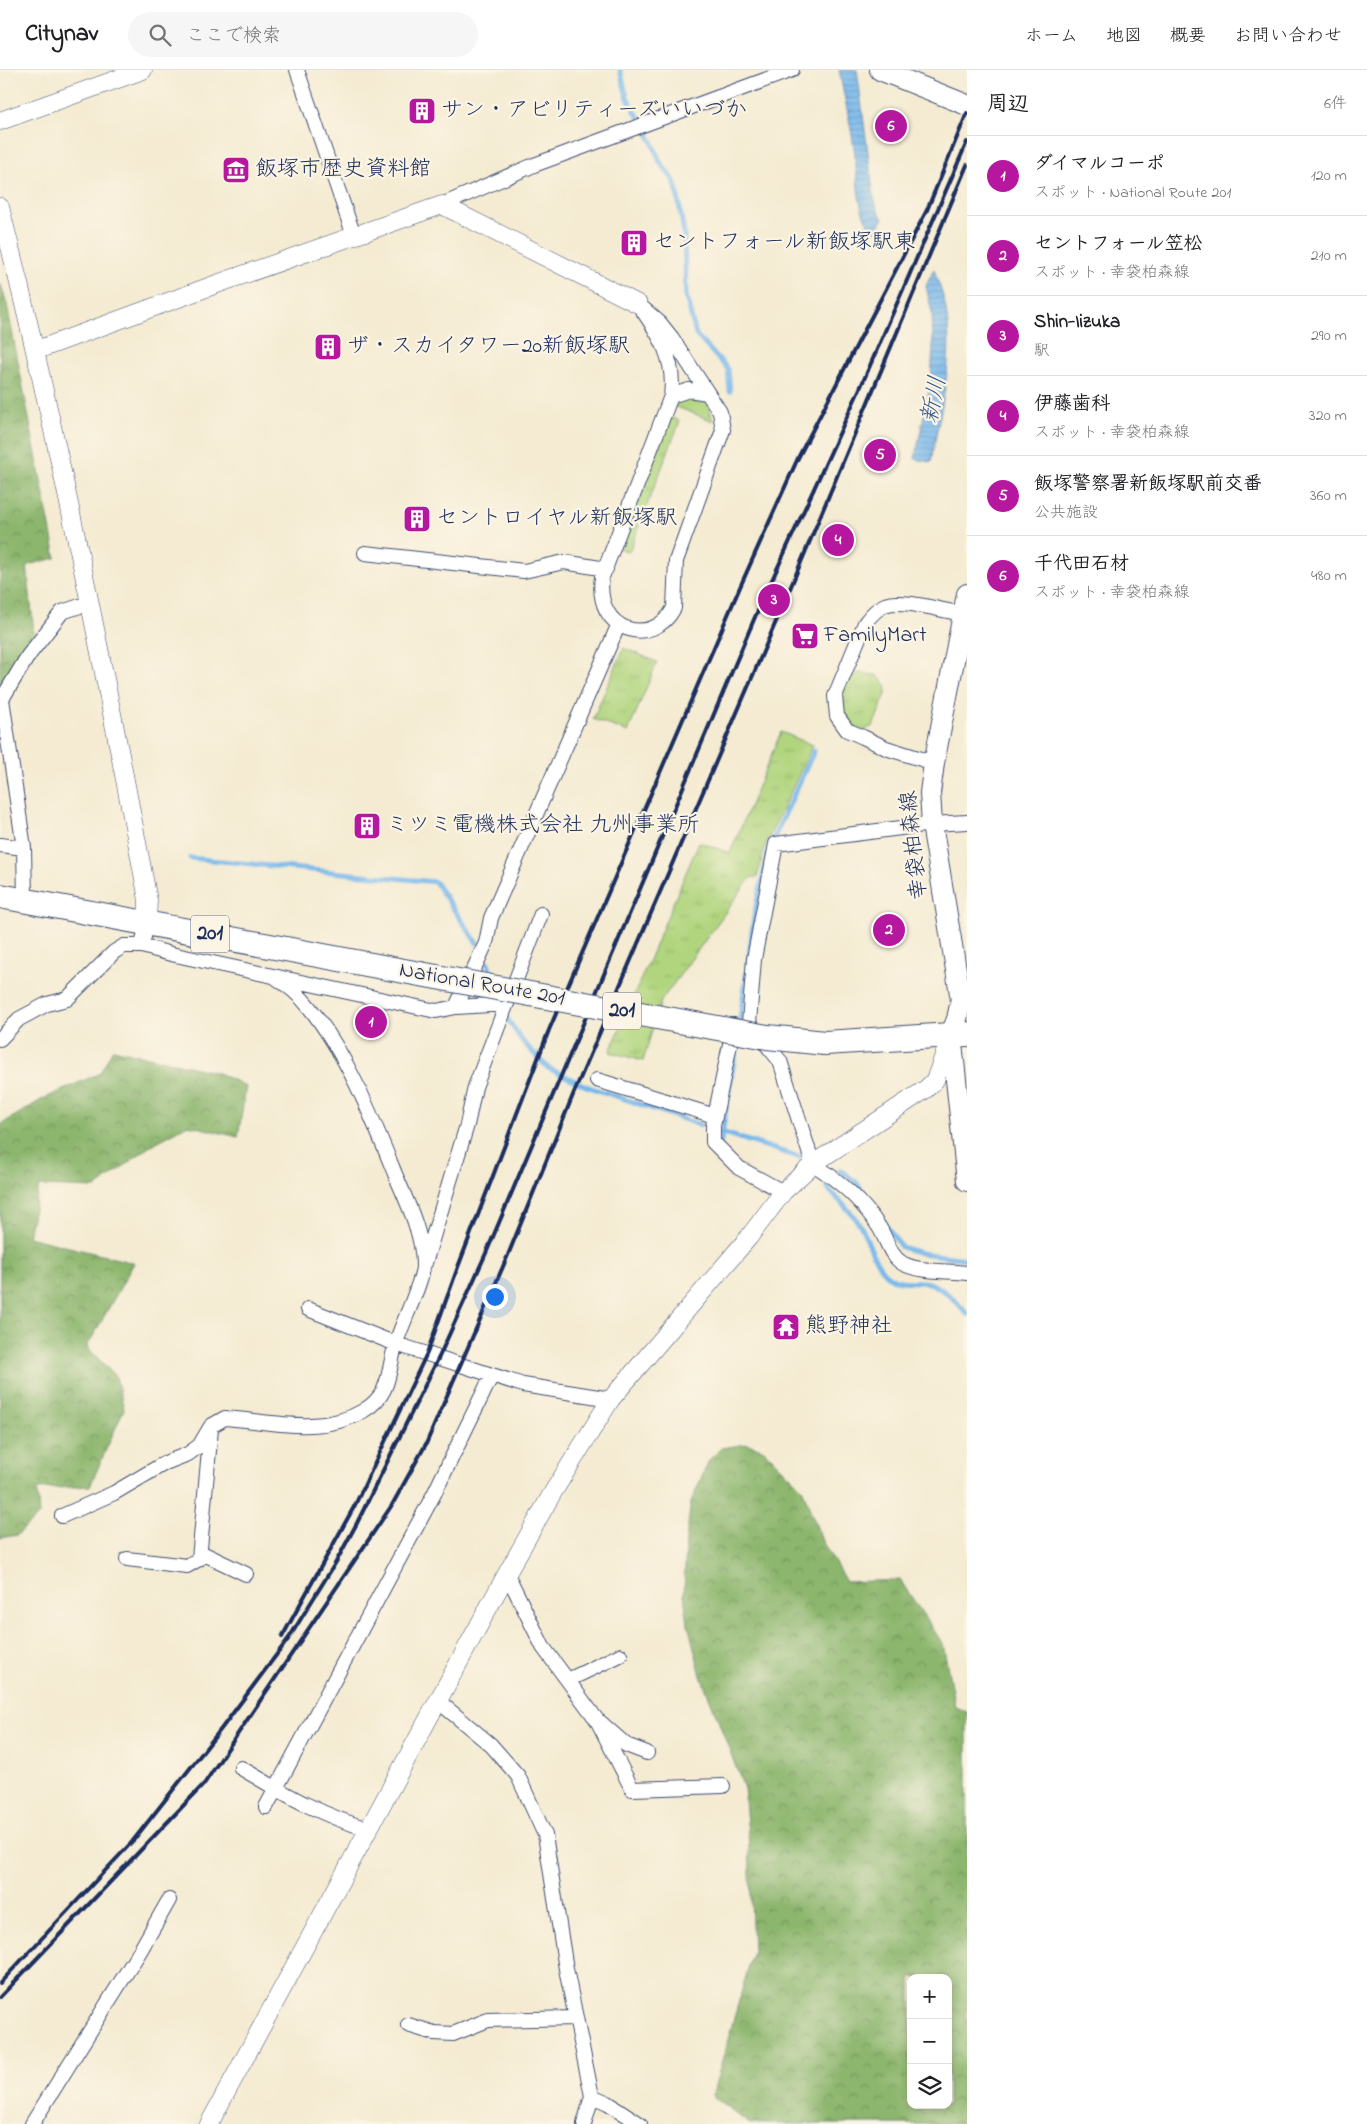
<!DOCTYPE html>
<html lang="ja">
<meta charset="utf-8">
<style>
:root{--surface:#fff;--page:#f6f6f6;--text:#202124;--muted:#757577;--line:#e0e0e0;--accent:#b5179e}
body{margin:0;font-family:"Indie Flower","Klee One",sans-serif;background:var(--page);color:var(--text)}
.controls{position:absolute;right:15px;bottom:15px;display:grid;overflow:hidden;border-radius:10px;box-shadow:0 2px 8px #0003}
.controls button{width:45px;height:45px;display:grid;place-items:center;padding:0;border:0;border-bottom:1px solid var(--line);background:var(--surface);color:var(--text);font:25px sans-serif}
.you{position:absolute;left:494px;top:1226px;width:18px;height:18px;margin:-12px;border:4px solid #fff;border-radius:50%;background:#1a73e8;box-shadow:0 0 0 8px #1a73e833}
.badge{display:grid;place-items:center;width:32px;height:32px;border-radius:50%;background:var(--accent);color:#fff;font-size:16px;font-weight:700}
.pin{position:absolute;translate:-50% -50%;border:2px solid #fff;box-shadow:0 1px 5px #0006}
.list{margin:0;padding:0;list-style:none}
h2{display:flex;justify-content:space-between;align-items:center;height:65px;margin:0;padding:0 20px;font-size:21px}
h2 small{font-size:16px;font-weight:400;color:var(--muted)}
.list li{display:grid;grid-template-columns:32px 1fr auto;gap:15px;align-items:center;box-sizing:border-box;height:80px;padding:0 20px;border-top:1px solid var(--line)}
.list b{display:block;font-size:19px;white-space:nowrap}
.list p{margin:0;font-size:16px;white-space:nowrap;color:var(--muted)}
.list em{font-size:16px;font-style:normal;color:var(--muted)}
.icon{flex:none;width:28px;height:28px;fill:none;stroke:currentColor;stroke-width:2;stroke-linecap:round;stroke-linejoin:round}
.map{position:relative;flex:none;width:967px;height:2054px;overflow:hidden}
header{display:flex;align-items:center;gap:30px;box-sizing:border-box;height:70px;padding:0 25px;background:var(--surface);border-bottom:1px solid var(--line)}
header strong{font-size:24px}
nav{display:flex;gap:28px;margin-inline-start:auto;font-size:18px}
.search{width:350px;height:45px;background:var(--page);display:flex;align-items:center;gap:12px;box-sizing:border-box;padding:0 18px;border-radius:28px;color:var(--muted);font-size:19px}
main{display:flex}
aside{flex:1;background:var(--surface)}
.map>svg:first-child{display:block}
.grass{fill:url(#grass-tufts);stroke:#66826e}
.forest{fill:url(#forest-crowns);stroke:#547266;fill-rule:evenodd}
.water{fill:url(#water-rules);stroke:#4974a5}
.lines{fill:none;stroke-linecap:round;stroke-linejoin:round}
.stream{stroke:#77b8ec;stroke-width:5}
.minor-casing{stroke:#3c4b6f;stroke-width:16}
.tertiary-casing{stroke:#3c4b6f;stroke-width:19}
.secondary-casing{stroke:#3c4b6f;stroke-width:22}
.trunk-casing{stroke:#3c4b6f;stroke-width:26}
.minor{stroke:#fff;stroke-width:14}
.tertiary{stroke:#fff;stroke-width:18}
.secondary{stroke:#fff;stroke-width:20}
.trunk{stroke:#fff;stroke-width:24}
.rail{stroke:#1b2f5e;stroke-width:4}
.trunk-bridge-casing{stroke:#3c4b6f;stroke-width:26;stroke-linecap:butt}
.trunk-bridge{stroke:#fff;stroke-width:24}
.labels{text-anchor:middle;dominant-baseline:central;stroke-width:4.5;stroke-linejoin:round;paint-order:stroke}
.shield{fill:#fcf5e5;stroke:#5e6a86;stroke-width:1}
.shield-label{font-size:21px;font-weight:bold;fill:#1b2f5e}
.poi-label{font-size:22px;fill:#1b2f5e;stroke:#fcf5e5;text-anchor:start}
.street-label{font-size:22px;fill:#1b2f5e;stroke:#fcf5e5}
.water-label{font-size:24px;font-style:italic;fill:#375889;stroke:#fcf5e5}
</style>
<header>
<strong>Citynav</strong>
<div class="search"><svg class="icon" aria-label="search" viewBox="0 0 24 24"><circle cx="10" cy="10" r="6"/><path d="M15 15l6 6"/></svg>ここで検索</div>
<nav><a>ホーム</a><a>地図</a><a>概要</a><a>お問い合わせ</a></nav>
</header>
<main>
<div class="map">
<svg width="967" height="2054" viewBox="0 0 967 2054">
<defs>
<pattern id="grass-tufts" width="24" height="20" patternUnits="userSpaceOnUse" patternTransform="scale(1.25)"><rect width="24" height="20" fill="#b1d57e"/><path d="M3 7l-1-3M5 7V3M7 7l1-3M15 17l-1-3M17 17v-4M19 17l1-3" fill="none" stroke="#98b76f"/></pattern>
<pattern id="forest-crowns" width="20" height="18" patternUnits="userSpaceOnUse" patternTransform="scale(1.25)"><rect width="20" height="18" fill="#8cb66d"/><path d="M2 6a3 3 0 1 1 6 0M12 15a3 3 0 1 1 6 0" fill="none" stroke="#72945d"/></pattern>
<pattern id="water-rules" width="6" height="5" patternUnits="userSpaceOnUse" patternTransform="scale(1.25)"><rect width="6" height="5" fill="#77b8ec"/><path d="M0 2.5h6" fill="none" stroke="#6196c2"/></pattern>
</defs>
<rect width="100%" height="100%" fill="#fcf5e5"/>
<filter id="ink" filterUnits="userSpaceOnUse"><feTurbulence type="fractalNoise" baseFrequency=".02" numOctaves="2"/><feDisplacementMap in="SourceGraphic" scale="10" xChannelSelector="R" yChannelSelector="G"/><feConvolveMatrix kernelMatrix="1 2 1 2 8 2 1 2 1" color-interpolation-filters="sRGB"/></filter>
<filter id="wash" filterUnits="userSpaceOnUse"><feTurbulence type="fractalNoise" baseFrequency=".0096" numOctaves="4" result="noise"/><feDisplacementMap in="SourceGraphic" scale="20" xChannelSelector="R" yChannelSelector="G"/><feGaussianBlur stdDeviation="1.12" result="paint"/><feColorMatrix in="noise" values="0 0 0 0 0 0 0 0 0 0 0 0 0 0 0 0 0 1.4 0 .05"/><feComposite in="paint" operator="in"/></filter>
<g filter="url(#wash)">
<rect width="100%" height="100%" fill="#f4ebd2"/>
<path class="grass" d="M692,327L708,333L713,351L674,336L680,330Z
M670,347L680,351L629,482L619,478Z
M624,578L657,592L628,662L593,649Z
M859,603L877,605L887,616L886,624L873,656L863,661C850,657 839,640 842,626C843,620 847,613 849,607Z
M781,662L813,675L765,776L757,808L751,807L661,931L643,991L610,982L699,772L730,783Z"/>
<path class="forest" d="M0,212L7,235L56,488L27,495L34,564L0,619Z
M113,979L218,1003L246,1016L238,1067L188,1055L153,1074L95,1118L39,1116L28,1167L134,1193L87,1277L116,1307L124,1339L90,1416L37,1419L39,1445L17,1465L0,1468V1055L41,1030L100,1003Z
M748,1374L764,1380L802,1418L822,1471L846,1512L900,1510L943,1574L955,1637L967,1642V2054H750L712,2026L753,1881L749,1776L744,1718L701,1606L688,1554L684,1525L686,1470L691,1432L709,1390L721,1378ZM911,1908H948V2035H911Z"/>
<path class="water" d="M839,0H857L874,128L877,139L883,149L874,163C855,141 858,104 854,77C850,51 844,26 839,0Z
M934,199C938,212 944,226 946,240C955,291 940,342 931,392L915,389L931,311L933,276L932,243L926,216Z"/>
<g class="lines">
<path class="stream" d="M620,0L627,27L652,71L660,92L674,111L677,121L684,163L686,226L696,265L728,299L730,321
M772,772L814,681
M190,788L435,812L477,873
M488,893L493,912
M506,947L523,972L548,998L586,1016L700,1055
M739,957L755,842L768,783
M721,1062L799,1087
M720,1075L736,980
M840,1100L856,1112L901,1177L921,1183L967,1189
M827,1118C839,1130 851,1141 860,1155C870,1172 873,1193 887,1205C900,1216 919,1209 932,1214C947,1221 957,1231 967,1244"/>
</g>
</g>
<g filter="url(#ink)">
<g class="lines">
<defs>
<path id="minor" d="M297,0L354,166
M442,135L534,95L792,0
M638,234L660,253L672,268L720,342L723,360L676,491L674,538C653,578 594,563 602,507L671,326C676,289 659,263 638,234Z
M671,326L689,320L707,323
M365,483L524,501L564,492L606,499
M934,693L886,678L863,667L847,660L837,646L835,626L865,553C870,546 876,539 885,535C901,528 944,541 963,544
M967,752L932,754L776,774L754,889L749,953L780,991L813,1094C840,1111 862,1130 879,1157C887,1169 889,1185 902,1193C916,1202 950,1201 967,1203
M0,775L24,778
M25,830L24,778L2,629L28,586L62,542L89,533
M147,852L142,876L171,884L436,941L456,937L507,934
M456,937L486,873L491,848L618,556
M734,955L713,1056V1072L739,1098L783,1122
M0,969L19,949L47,934L67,929L114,882L124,876H142
M597,1010L715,1046
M425,1193L467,1055L475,1017L541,844
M308,1239L396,1274L523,1315L611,1329
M62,1446L114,1423L165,1393L188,1384L199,1376L211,1356L225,1348C270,1351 321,1366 363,1341C392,1324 387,1302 396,1273C401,1256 424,1208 423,1195C423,1164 407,1132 395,1104C372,1047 348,986 309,937C299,924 288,916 275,907
M200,1482L246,1504
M127,1489L187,1496L199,1489L211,1359
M505,1507L511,1512L543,1577L597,1650L632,1719L723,1716
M568,1610L620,1585
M438,1631L491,1675L518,1706L545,1765L566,1899L592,2026L584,2054
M600,1652L626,1675L647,1683
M241,1698C282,1722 323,1747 369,1759
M266,1737L434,1424L492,1305
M408,1955L434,1963L453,1964L488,1950L575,1948
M592,2026L608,2033L640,2054
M32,2054L140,1881L169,1830"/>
<path id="tertiary" d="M0,51L143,0
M0,137C58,365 104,598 148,830L147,852
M37,280L214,215L442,135L638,234
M209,2054L505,1507L553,1422L611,1329L749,1167L783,1122L813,1094L926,1019L935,1010L951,966"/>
<path id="secondary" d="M880,0L967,35
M967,524L934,693L930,723L932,754L961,930L957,949L951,964L967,1111"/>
<path id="trunk" d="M0,826L420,904
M825,973L967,964"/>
</defs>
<use href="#minor" class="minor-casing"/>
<use href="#tertiary" class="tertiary-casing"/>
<use href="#secondary" class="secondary-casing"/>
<use href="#trunk" class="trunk-casing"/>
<use href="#minor" class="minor"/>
<use href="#tertiary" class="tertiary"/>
<use href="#secondary" class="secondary"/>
<use href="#trunk" class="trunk"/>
<path class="rail" d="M282,1567L355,1435L427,1283L458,1197L549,960L740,517L798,388L927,140L967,43
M0,1913L132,1772L221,1659L289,1568L336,1492L357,1453L439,1287L487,1181L755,547L862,314L967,72
M0,1927L204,1714L392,1435L426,1374L508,1185L573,1025L784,533L967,95"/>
<defs>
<path id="trunk-bridge" d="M420,904L767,967L825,973"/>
</defs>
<use href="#trunk-bridge" class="trunk-bridge-casing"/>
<use href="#trunk-bridge" class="trunk-bridge"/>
</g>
</g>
<defs>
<symbol id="building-square" viewBox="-11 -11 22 22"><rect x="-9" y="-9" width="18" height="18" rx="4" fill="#b5179e" stroke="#fcf5e5"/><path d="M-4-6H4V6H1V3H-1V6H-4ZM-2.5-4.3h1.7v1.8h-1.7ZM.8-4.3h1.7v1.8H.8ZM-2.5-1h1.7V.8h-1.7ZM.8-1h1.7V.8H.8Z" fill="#fff"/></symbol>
<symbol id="museum-square" viewBox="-11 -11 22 22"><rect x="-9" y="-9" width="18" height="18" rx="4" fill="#b5179e" stroke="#fcf5e5"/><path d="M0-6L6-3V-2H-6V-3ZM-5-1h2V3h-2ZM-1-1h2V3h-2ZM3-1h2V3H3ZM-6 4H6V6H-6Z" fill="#fff"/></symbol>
<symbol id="supermarket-square" viewBox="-11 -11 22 22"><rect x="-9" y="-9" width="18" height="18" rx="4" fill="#b5179e" stroke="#fcf5e5"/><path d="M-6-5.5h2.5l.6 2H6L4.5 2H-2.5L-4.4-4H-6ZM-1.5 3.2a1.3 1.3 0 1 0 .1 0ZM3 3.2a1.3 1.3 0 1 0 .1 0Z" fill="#fff"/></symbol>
<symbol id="temple-square" viewBox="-11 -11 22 22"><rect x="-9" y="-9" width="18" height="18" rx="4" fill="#b5179e" stroke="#fcf5e5"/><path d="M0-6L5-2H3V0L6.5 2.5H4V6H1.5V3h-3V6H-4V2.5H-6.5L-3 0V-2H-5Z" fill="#fff"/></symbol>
</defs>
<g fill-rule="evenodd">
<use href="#building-square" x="406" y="25" width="32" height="32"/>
<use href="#museum-square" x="220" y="84" width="32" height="32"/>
<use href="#building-square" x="618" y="157" width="32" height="32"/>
<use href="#building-square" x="312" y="261" width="32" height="32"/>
<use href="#building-square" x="401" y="433" width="32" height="32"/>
<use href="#supermarket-square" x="789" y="550" width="32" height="32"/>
<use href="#building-square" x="351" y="740" width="32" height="32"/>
<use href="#temple-square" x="770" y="1241" width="32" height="32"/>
</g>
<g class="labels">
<g class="shield">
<rect x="191" y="845.5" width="38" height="37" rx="4"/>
<rect x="603" y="922.5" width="38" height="37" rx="4"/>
</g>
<g class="shield-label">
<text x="210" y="864">201</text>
<text x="622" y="941">201</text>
</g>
<g class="poi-label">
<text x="441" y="41">サン・アビリティーズいいづか</text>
<text x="255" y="100">飯塚市歴史資料館</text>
<text x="653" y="173">セントフォール新飯塚駅東</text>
<text x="347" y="277">ザ・スカイタワー20新飯塚駅</text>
<text x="436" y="449">セントロイヤル新飯塚駅</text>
<text x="824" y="566">FamilyMart</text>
<text x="386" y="756">ミツミ電機株式会社 九州事業所</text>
<text x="805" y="1257">熊野神社</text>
</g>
<g class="street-label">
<text transform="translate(915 775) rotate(-96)">幸袋柏森線</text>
<text transform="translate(482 915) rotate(10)">National Route 201</text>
</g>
<g class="water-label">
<text transform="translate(935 330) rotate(-79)">新川</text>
</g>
</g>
</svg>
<div class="controls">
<button>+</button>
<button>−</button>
<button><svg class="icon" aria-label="layers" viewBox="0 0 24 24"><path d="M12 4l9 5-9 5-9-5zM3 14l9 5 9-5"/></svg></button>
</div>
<div class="you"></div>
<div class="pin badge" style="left:371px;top:952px">1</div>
<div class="pin badge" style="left:889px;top:860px">2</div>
<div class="pin badge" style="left:774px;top:530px">3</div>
<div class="pin badge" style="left:838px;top:470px">4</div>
<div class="pin badge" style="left:880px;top:385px">5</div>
<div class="pin badge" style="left:891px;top:56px">6</div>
</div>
<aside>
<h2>周辺<small>6件</small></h2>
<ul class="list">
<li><span class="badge">1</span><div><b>ダイマルコーポ</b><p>スポット · National Route 201</p></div><em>120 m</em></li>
<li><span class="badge">2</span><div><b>セントフォール笠松</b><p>スポット · 幸袋柏森線</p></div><em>210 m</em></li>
<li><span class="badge">3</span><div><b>Shin-Iizuka</b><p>駅</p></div><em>290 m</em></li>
<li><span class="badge">4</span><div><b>伊藤歯科</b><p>スポット · 幸袋柏森線</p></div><em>320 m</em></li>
<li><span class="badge">5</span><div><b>飯塚警察署新飯塚駅前交番</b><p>公共施設</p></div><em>360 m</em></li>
<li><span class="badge">6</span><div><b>千代田石材</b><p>スポット · 幸袋柏森線</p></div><em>480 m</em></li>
</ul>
</aside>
</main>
